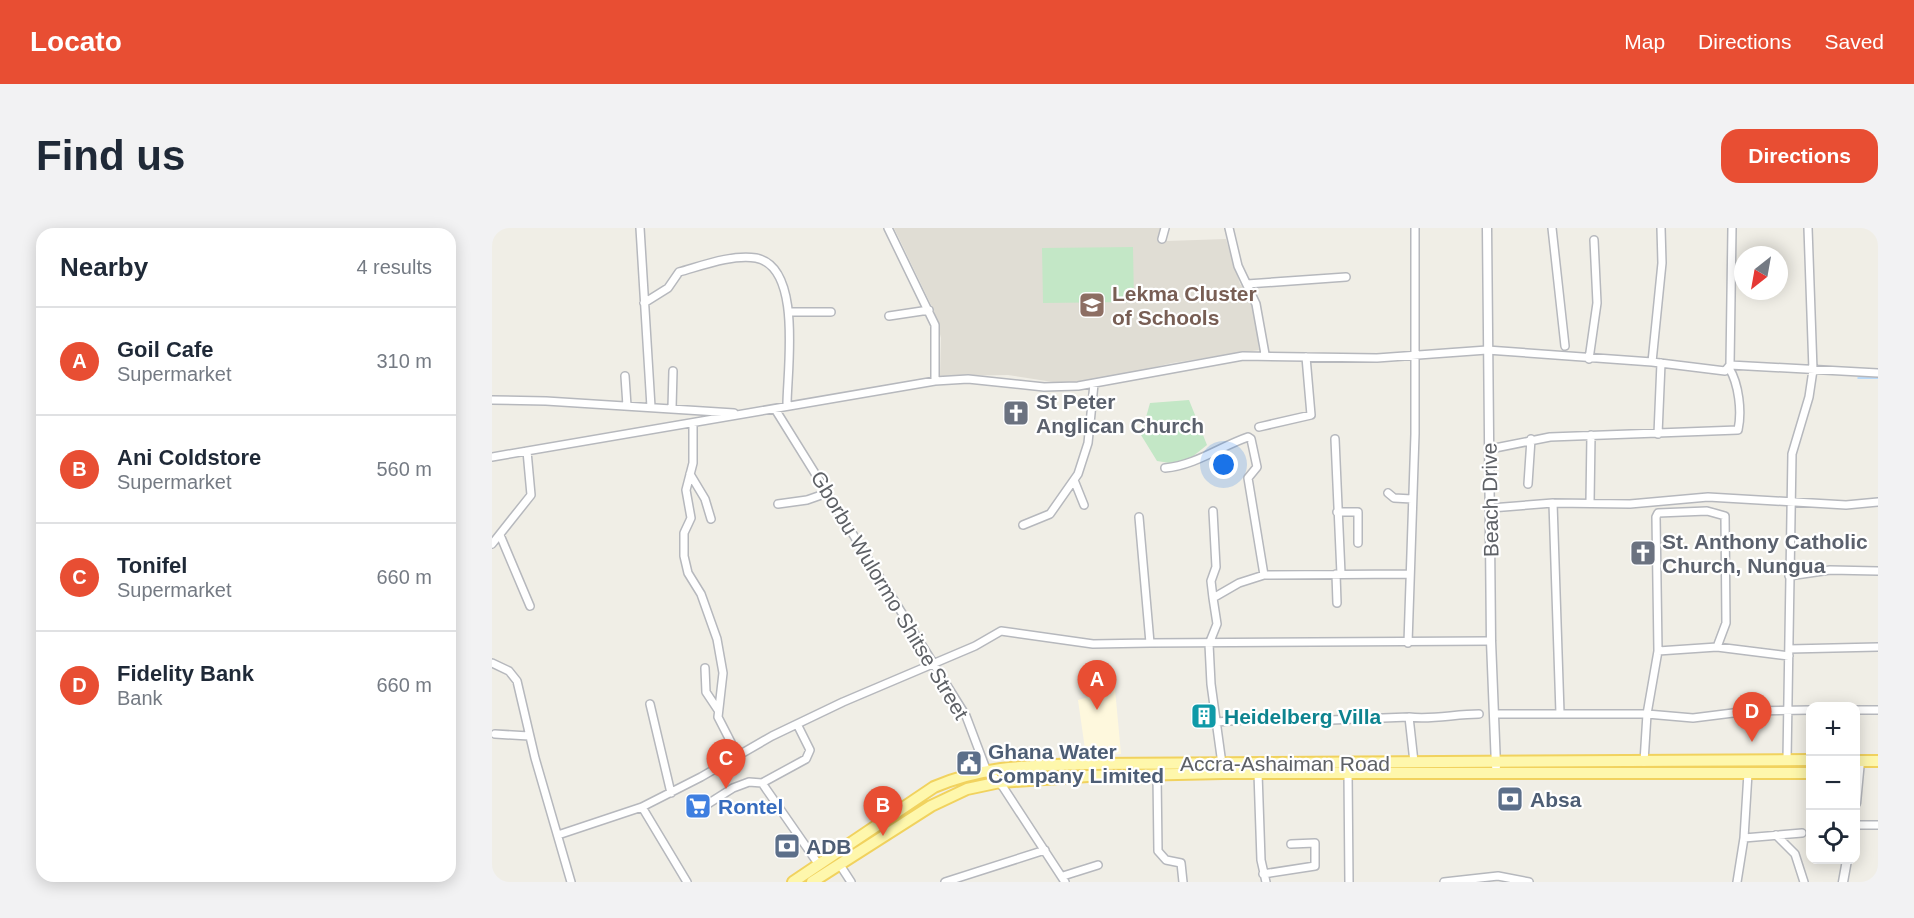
<!DOCTYPE html>
<meta charset="utf-8">
<style>
:root{--surface:#fff;--page:#f2f2f3;--text:#1f2937;--muted:#747a83;--line:#e0e1e3;--accent:#e84e33}
body{margin:0;font-family:Arial,sans-serif;background:var(--page);color:var(--text)}
.controls{position:absolute;right:18px;bottom:18px;display:grid;overflow:hidden;border-radius:12px;box-shadow:0 3px 15px #0003}
.controls button{width:54px;height:54px;display:grid;place-items:center;padding:0;border:0;border-bottom:2px solid var(--line);background:var(--surface);color:var(--text);font:30px sans-serif}
.compass{position:absolute;left:1242px;top:18px;width:54px;height:54px;border-radius:50%;background:var(--surface);box-shadow:0 3px 15px #0003;rotate:211deg}
.you{position:absolute;left:732px;top:237px;width:21px;height:21px;margin:-15px;border:4px solid #fff;border-radius:50%;background:#1a73e8;box-shadow:0 0 0 9px #1a73e833}
.badge{display:grid;place-items:center;width:39px;height:39px;border-radius:50%;background:var(--accent);color:#fff;font-size:20px;font-weight:700}
.pin{position:absolute;translate:-50% -50px;filter:drop-shadow(0 2px 3px #0008)}
.pin::after{content:'';position:absolute;top:32px;width:21px;height:18px;background:inherit;clip-path:polygon(0 0,100% 0,50% 100%)}
.list{margin:0;padding:0;list-style:none}
h2{display:flex;justify-content:space-between;align-items:center;height:78px;margin:0;padding:0 24px;font-size:26px}
h2 small{font-size:20px;font-weight:400;color:var(--muted)}
.list li{display:grid;grid-template-columns:39px 1fr auto;gap:18px;align-items:center;box-sizing:border-box;height:108px;padding:0 24px;border-top:2px solid var(--line)}
.list b{display:block;font-size:22px;white-space:nowrap}
.list p{margin:0;font-size:20px;white-space:nowrap;color:var(--muted)}
.list em{font-size:20px;font-style:normal;color:var(--muted)}
.icon{flex:none;width:33px;height:33px;fill:none;stroke:currentColor;stroke-width:2;stroke-linecap:round;stroke-linejoin:round}
.map{position:relative;flex:none;width:1386px;height:654px;overflow:hidden;border-radius:18px}
header{display:flex;align-items:center;gap:36px;box-sizing:border-box;height:84px;padding:0 30px;background:var(--accent);color:#fff}
header strong{font-size:28px}
nav{display:flex;gap:33px;margin-inline-start:auto;font-size:21px}
.intro{display:flex;align-items:center;justify-content:space-between;box-sizing:border-box;height:144px;padding:0 36px}
h1{margin:0;font-size:42px}
.button{padding:15px 27px;border-radius:18px;background:var(--accent);color:#fff;font-size:21px;font-weight:700}
main{display:flex;gap:36px;padding:0 36px}
aside{flex:1;background:var(--surface);border-radius:18px;box-shadow:0 3px 15px #0003}
.map>svg:first-child{display:block}
.commercial{fill:#fef8dd}
.education{fill:#e0ddd4}
.green{fill:#c3e7c6}
.lines{fill:none;stroke-linecap:round;stroke-linejoin:round}
.stream{stroke:#a7d2fe;stroke-width:1.5}
.minor-casing{stroke:#b6b8bd;stroke-width:10}
.tertiary-casing{stroke:#b6b8bd;stroke-width:11}
.primary-casing{stroke:#f1d25e;stroke-width:14}
.minor{stroke:#fff;stroke-width:7}
.tertiary{stroke:#fff;stroke-width:8}
.primary{stroke:#fef7ac;stroke-width:10}
.labels{text-anchor:middle;dominant-baseline:central;stroke-width:4.5;stroke-linejoin:round;paint-order:stroke}
.education-label{font-size:21px;font-weight:bold;fill:#785e54;stroke:#fff;text-anchor:start}
.worship-label{font-size:21px;font-weight:bold;fill:#5b616d;stroke:#fff;text-anchor:start}
.street-label{font-size:21px;fill:#5e6166;stroke:#fff}
.culture-label{font-size:21px;font-weight:bold;fill:#0d838f;stroke:#fff;text-anchor:start}
.service-label{font-size:21px;font-weight:bold;fill:#4e5e75;stroke:#fff;text-anchor:start}
.shop-label{font-size:21px;font-weight:bold;fill:#366cbe;stroke:#fff;text-anchor:start}
</style>
<header>
<strong>Locato</strong>
<nav><a>Map</a><a>Directions</a><a>Saved</a></nav>
</header>
<div class="intro"><h1>Find us</h1><a class="button">Directions</a></div>
<main>
<aside>
<h2>Nearby<small>4 results</small></h2>
<ul class="list">
<li><span class="badge">A</span><div><b>Goil Cafe</b><p>Supermarket</p></div><em>310 m</em></li>
<li><span class="badge">B</span><div><b>Ani Coldstore</b><p>Supermarket</p></div><em>560 m</em></li>
<li><span class="badge">C</span><div><b>Tonifel</b><p>Supermarket</p></div><em>660 m</em></li>
<li><span class="badge">D</span><div><b>Fidelity Bank</b><p>Bank</p></div><em>660 m</em></li>
</ul>
</aside>
<div class="map">
<svg width="1386" height="654" viewBox="0 0 1386 654">
<rect width="100%" height="100%" fill="#f0eee6"/>
<path class="commercial" d="M623,461L629,526L594,528L586,472Z"/>
<path class="education" d="M402,0H674L675,13L734,11L748,56L761,71L767,122L680,135L609,152L567,155L516,147L448,148L449,110L442,83Z"/>
<path class="green" d="M641,19L642,74L551,75L550,20Z
M697,172L715,217L690,237L665,233L649,207L658,175Z"/>
<g class="lines">
<path class="stream" d="M1366,150H1386"/>
<defs>
<path id="minor" d="M148,0L159,179
M396,0L443,97V153
M737,0L746,38L764,76L773,126
M1060,0L1073,118
M670,11L673,0
M755,56L854,49
M152,75L176,60L187,44C209,38 240,26 264,30C311,39 295,142 295,177
M297,84H339
M397,88L437,82
M1097,131L1105,75L1102,12
M1160,134L1170,35L1169,0
M1238,137L1386,145
M133,148L135,178
M0,172L54,173L242,185
M180,180L181,143
M283,181L474,488L494,541L511,559L573,654
M201,197V235L194,262L199,290L192,305V328L196,345L209,366L225,411L231,445L226,489L246,528
M767,199L819,187L814,129
M1166,206L1169,135
M843,211L849,346
M998,221L1058,209L1246,202C1250,184 1247,156 1237,140
M0,229L443,153L476,151L552,159L586,158L751,128L885,130L995,122L1160,134L1233,143L1238,137L1240,0
M673,240C704,237 727,219 756,209L759,211L765,239L756,250L772,347
M198,246L213,271L219,291
M582,252L592,277
M1036,256L1039,211
M896,265L902,270L920,271
M1098,274L1099,207
M1061,275L1068,485
M286,276L315,272L335,265
M999,280L1061,275L1138,276L1216,269L1354,277L1386,274
M721,283L724,339L719,353L721,370
M845,284H866V315
M647,289L658,415L999,413
M531,297L558,286L586,246L596,215L602,156
M8,307L38,378
M0,316L39,267L35,223
M844,346L845,375
M1297,348L1338,342L1386,343
M916,415L923,206V0
M1297,421L1386,419
M1166,423L1225,419L1297,428
M0,435L17,443L25,453L43,530L79,654
M213,440L214,464L226,482
M158,476L179,565
M1364,482H1386
M1002,486H1155L1201,490L1257,483L1318,482
M917,489C940,492 963,486 987,486
M839,492L917,489L922,534
M725,494L776,490
M3,506L37,508
M1295,532L1300,226L1317,169L1321,142L1316,0
M1152,534L1155,486L1166,423L1164,289L1166,285L1215,283L1233,288L1234,395L1225,419
M730,536L719,456L717,416L725,396L721,370L747,355L772,347L918,346
M766,545L769,632L774,654
M856,545L857,654
M665,547L666,623L674,632L689,635L691,654
M270,555L327,637
M150,579L195,654
M211,579L241,560L257,554L270,555L314,531L318,522L305,496
M1364,597H1386
M66,607L150,579L209,549L280,508L351,474L483,418L509,403L601,416L658,415
M1284,607L1303,626L1312,654
M1252,610L1310,605
M348,637L359,654
M771,646L823,638V615L799,616
M571,648L606,637
M453,654L553,622
M952,654L1006,648L1037,654
M1245,654L1252,610L1256,545"/>
<path id="tertiary" d="M995,0L999,413L1004,538
M1364,575L1368,533
M1351,654L1355,632"/>
<path id="primary" d="M1364,533H1386
M301,654L442,559C493,537 540,538 595,536L1318,532
M320,654L439,578L475,561L508,554L596,548L731,545H1318"/>
</defs>
<use href="#minor" class="minor-casing"/>
<use href="#tertiary" class="tertiary-casing"/>
<use href="#primary" class="primary-casing"/>
<use href="#minor" class="minor"/>
<use href="#tertiary" class="tertiary"/>
<use href="#primary" class="primary"/>
</g>
<defs>
<symbol id="school-square" viewBox="-11 -11 22 22"><rect x="-9" y="-9" width="18" height="18" rx="4" fill="#8d6e63" stroke="#fff"/><path d="M0-5L7-2L0 1L-7-2ZM-4 1L0 2.5L4 1V4Q0 6-4 4Z" fill="#fff"/></symbol>
<symbol id="church-square" viewBox="-11 -11 22 22"><rect x="-9" y="-9" width="18" height="18" rx="4" fill="#6b7280" stroke="#fff"/><path d="M-1.2-6h2.4v3.5h3.3v2.4h-3.3V6h-2.4V-.1h-3.3v-2.4h3.3Z" fill="#fff"/></symbol>
<symbol id="building-square" viewBox="-11 -11 22 22"><rect x="-9" y="-9" width="18" height="18" rx="4" fill="#0f9aa8" stroke="#fff"/><path d="M-4-6H4V6H1V3H-1V6H-4ZM-2.5-4.3h1.7v1.8h-1.7ZM.8-4.3h1.7v1.8H.8ZM-2.5-1h1.7V.8h-1.7ZM.8-1h1.7V.8H.8Z" fill="#fff"/></symbol>
<symbol id="civic-square" viewBox="-11 -11 22 22"><rect x="-9" y="-9" width="18" height="18" rx="4" fill="#5c6f8a" stroke="#fff"/><path d="M-.6-6.5H3V-4.5H.6V-3L4-1V1h2V6H-6V1h2V-1L-.6-3ZM-1.2 2.5V6h2.4V2.5Z" fill="#fff"/></symbol>
<symbol id="bank-square" viewBox="-11 -11 22 22"><rect x="-9" y="-9" width="18" height="18" rx="4" fill="#5c6f8a" stroke="#fff"/><path d="M-6-4H6V4H-6ZM0-2.3a2.3 2.3 0 1 0 0 4.6a2.3 2.3 0 1 0 0-4.6Z" fill="#fff"/></symbol>
<symbol id="supermarket-square" viewBox="-11 -11 22 22"><rect x="-9" y="-9" width="18" height="18" rx="4" fill="#3f7fe0" stroke="#fff"/><path d="M-6-5.5h2.5l.6 2H6L4.5 2H-2.5L-4.4-4H-6ZM-1.5 3.2a1.3 1.3 0 1 0 .1 0ZM3 3.2a1.3 1.3 0 1 0 .1 0Z" fill="#fff"/></symbol>
</defs>
<g fill-rule="evenodd">
<use href="#school-square" x="585" y="62" width="30" height="30"/>
<use href="#church-square" x="509" y="170" width="30" height="30"/>
<use href="#church-square" x="1136" y="310" width="30" height="30"/>
<use href="#building-square" x="697" y="473" width="30" height="30"/>
<use href="#civic-square" x="462" y="520" width="30" height="30"/>
<use href="#bank-square" x="1003" y="556" width="30" height="30"/>
<use href="#supermarket-square" x="191" y="563" width="30" height="30"/>
<use href="#bank-square" x="280" y="603" width="30" height="30"/>
</g>
<g class="labels">
<g class="education-label">
<text x="620" y="65">Lekma Cluster<tspan x="620" dy="24">of Schools</tspan></text>
</g>
<g class="worship-label">
<text x="544" y="173">St Peter<tspan x="544" dy="24">Anglican Church</tspan></text>
<text x="1170" y="313">St. Anthony Catholic<tspan x="1170" dy="24">Church, Nungua</tspan></text>
</g>
<g class="street-label">
<text transform="translate(998 272) rotate(-91)">Beach Drive</text>
<text transform="translate(398 367) rotate(59)">Gborbu Wulormo Shitse Street</text>
<text x="793" y="535">Accra-Ashaiman Road</text>
</g>
<g class="culture-label">
<text x="732" y="488">Heidelberg Villa</text>
</g>
<g class="service-label">
<text x="496" y="523">Ghana Water<tspan x="496" dy="24">Company Limited</tspan></text>
<text x="1038" y="571">Absa</text>
<text x="314" y="618">ADB</text>
</g>
<g class="shop-label">
<text x="226" y="578">Rontel</text>
</g>
</g>
</svg>
<div class="controls">
<button>+</button>
<button>−</button>
<button><svg class="icon" aria-label="locate" viewBox="0 0 24 24"><circle cx="12" cy="12" r="6"/><path d="M12 2v4M12 18v4M2 12h4M18 12h4"/></svg></button>
</div>
<svg class="compass" viewBox="-18 -18 36 36"><path d="M0-13l5 13h-10z" fill="#e53935"/><path d="M0 13l5-13h-10z" fill="#747a83"/></svg>
<div class="you"></div>
<div class="pin badge" style="left:605px;top:482px">A</div>
<div class="pin badge" style="left:391px;top:608px">B</div>
<div class="pin badge" style="left:234px;top:561px">C</div>
<div class="pin badge" style="left:1260px;top:514px">D</div>
</div>
</main>
